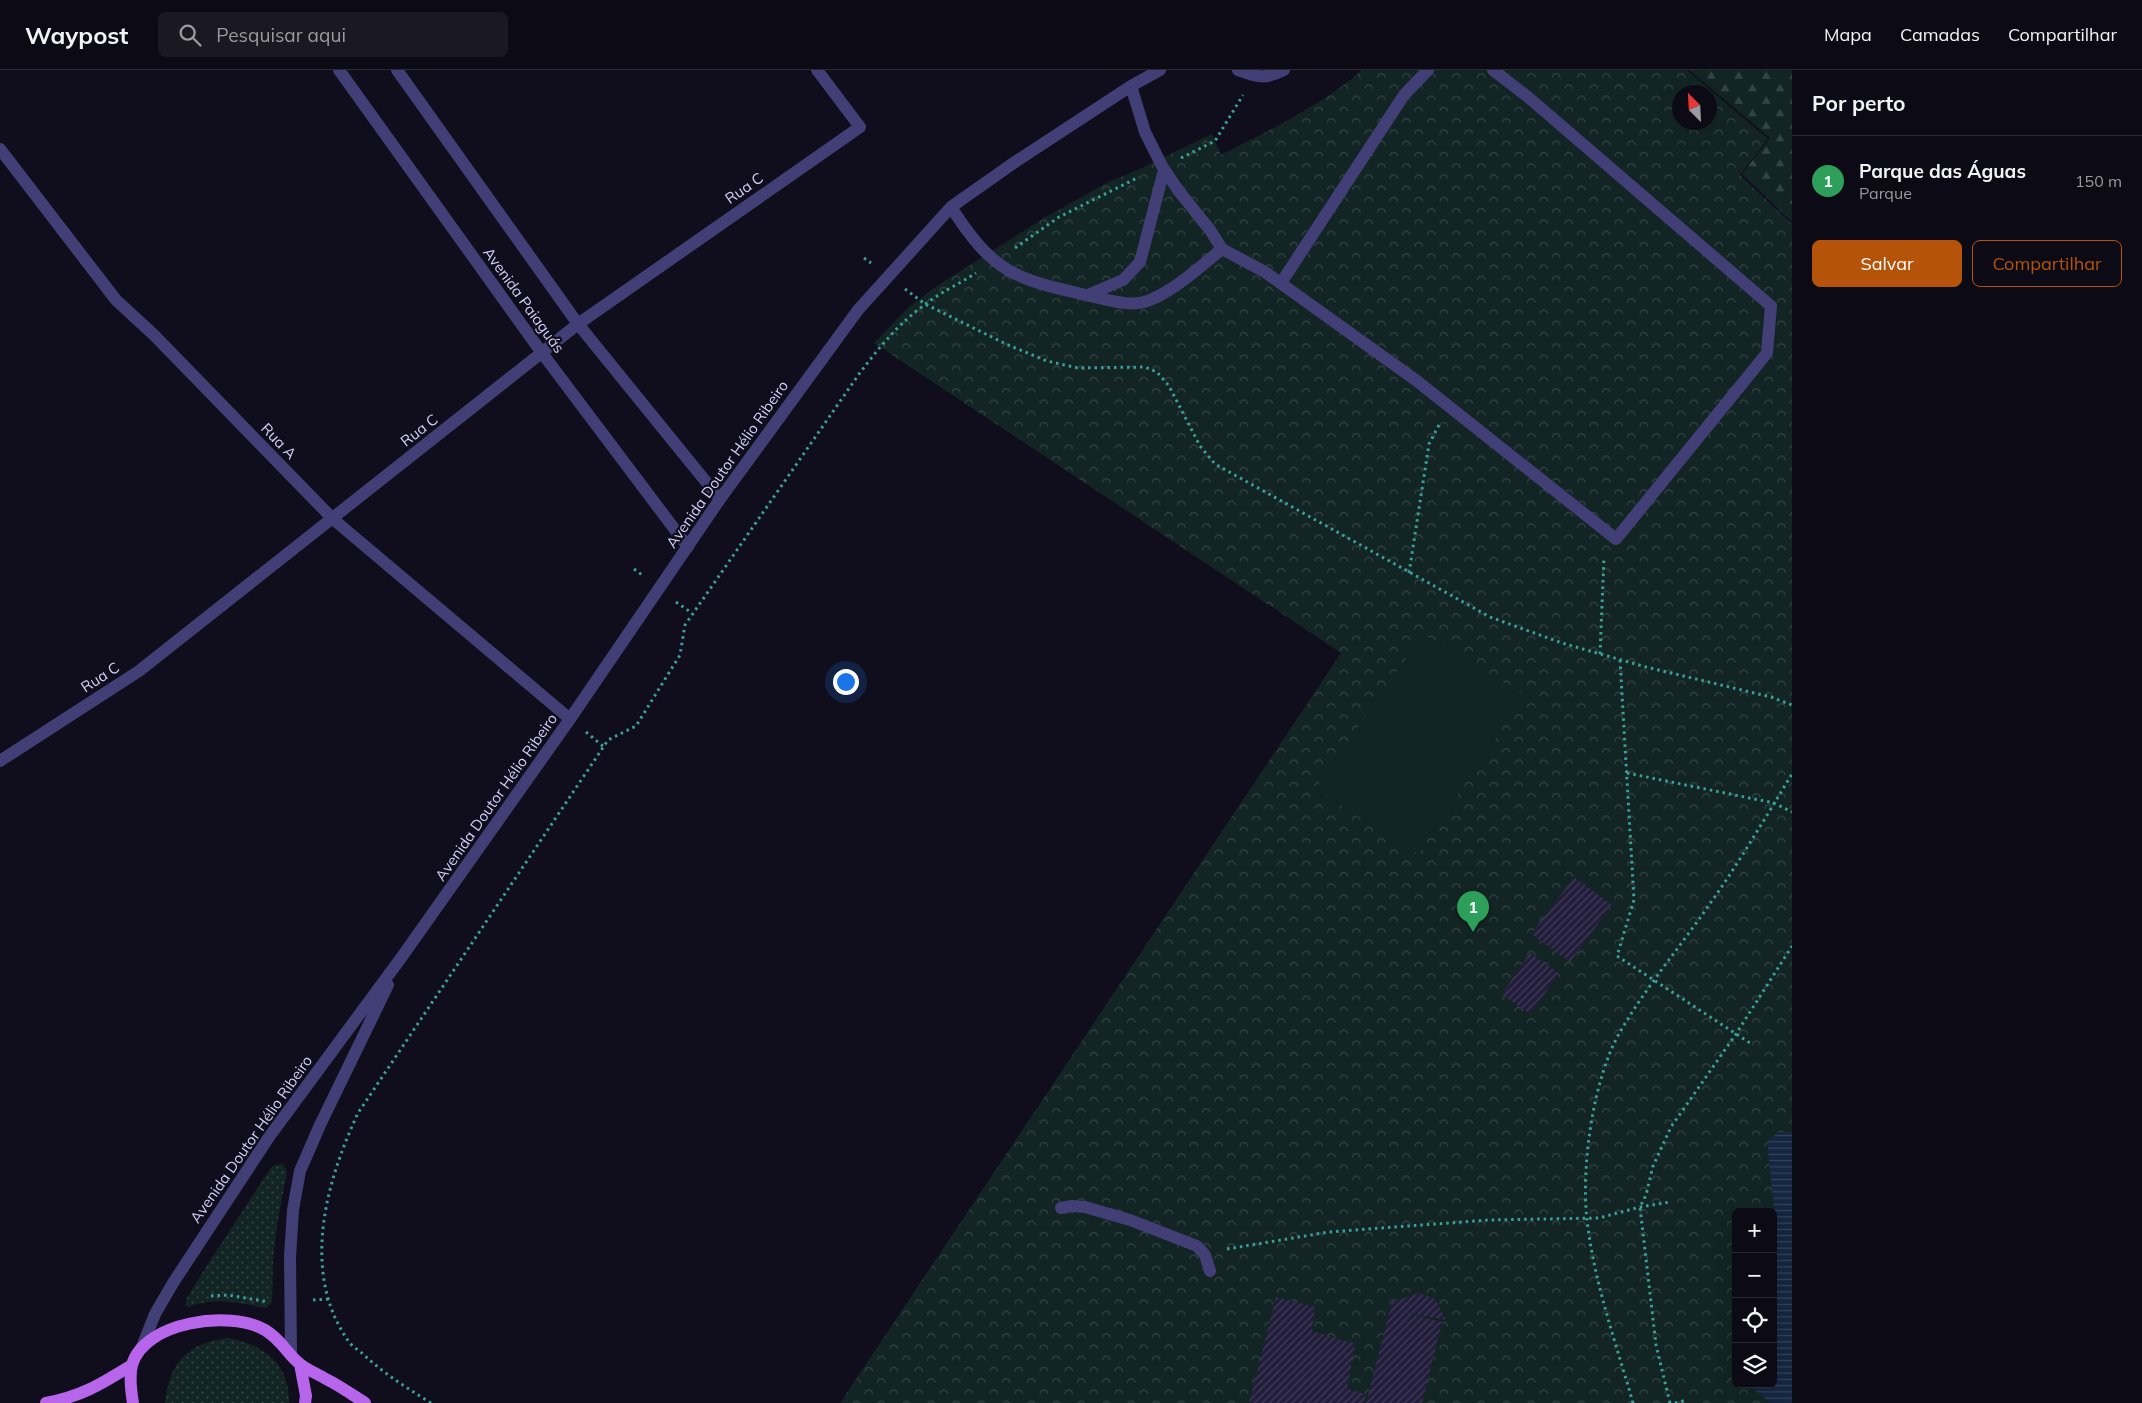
<!DOCTYPE html>
<html lang="pt">
<meta charset="utf-8">
<style>
:root{--surface:#0c0a15;--page:#1a1822;--text:#f1f3f6;--muted:#9a9aa0;--line:#2c2b34;--accent:#b45309}
body{margin:0;font-family:Mulish,sans-serif;background:var(--page);color:var(--text)}
.controls{position:absolute;right:15px;bottom:15px;display:grid;overflow:hidden;border-radius:8px;box-shadow:0 5px 20px #0002}
.controls button{width:45px;height:45px;display:grid;place-items:center;padding:0;border:0;border-bottom:1px solid var(--line);background:var(--surface);color:var(--text);font:25px sans-serif}
.compass{position:absolute;left:1672px;top:15px;width:45px;height:45px;border-radius:50%;background:var(--surface);box-shadow:0 5px 20px #0002;rotate:336deg}
.you{position:absolute;left:845px;top:611px;width:18px;height:18px;margin:-12px;border:4px solid #fff;border-radius:50%;background:#1a73e8;box-shadow:0 0 0 8px #1a73e833}
.badge{display:grid;place-items:center;width:32px;height:32px;border-radius:50%;background:var(--accent);color:#fff;font-size:16px;font-weight:700}
.pin{position:absolute;translate:-50% -41px;filter:drop-shadow(0 1px 2px #0008)}
.pin::after{content:'';position:absolute;top:26px;width:18px;height:15px;background:inherit;clip-path:polygon(0 0,100% 0,50% 100%)}
.list{margin:0;padding:0;list-style:none}
h2{display:flex;justify-content:space-between;align-items:center;height:65px;margin:0;padding:0 20px;font-size:21px}
h2 small{font-size:16px;font-weight:400;color:var(--muted)}
.list li{display:grid;grid-template-columns:32px 1fr auto;gap:15px;align-items:center;box-sizing:border-box;height:90px;padding:0 20px;border-top:1px solid var(--line)}
.list b{display:block;font-size:19px;white-space:nowrap}
.list p{margin:0;font-size:16px;white-space:nowrap;color:var(--muted)}
.list em{font-size:16px;font-style:normal;color:var(--muted)}
.actions{display:flex;gap:10px;padding:15px 20px}
.actions a{flex:1;padding:11px 0;border:1px solid var(--accent);border-radius:8px;text-align:center;font-size:18px;color:var(--accent)}
.actions .main{background:var(--accent);color:#fff}
.icon{flex:none;width:28px;height:28px;fill:none;stroke:currentColor;stroke-width:2;stroke-linecap:round;stroke-linejoin:round}
.map{position:relative;flex:none;width:1792px;height:1333px;overflow:hidden}
header{display:flex;align-items:center;gap:30px;box-sizing:border-box;height:70px;padding:0 25px;background:var(--surface);border-bottom:1px solid var(--line)}
header strong{font-size:24px}
nav{display:flex;gap:28px;margin-inline-start:auto;font-size:18px}
.search{width:350px;height:45px;background:var(--page);display:flex;align-items:center;gap:12px;box-sizing:border-box;padding:0 18px;border-radius:8px;color:var(--muted);font-size:19px}
main{display:flex}
aside{flex:1;background:var(--surface)}
.map>svg:first-child{display:block}
.grass{fill:url(#grass-dots)}
.forest{fill:url(#forest-firs)}
.park{fill:url(#park-crowns);fill-rule:evenodd}
.pitch{fill:#122524}
.water{fill:url(#water-rules)}
.building{fill:url(#building-hatch)}
.lines{fill:none;stroke-linecap:round;stroke-linejoin:round}
.path{stroke:#3ca099;stroke-width:3;stroke-dasharray:2.5 4;stroke-linecap:butt}
.minor{stroke:#413f75;stroke-width:12}
.major{stroke:#b765ea;stroke-width:12}
.labels{text-anchor:middle;dominant-baseline:central;stroke-width:4.5;stroke-linejoin:round;paint-order:stroke}
.street-label{font-size:15px;fill:#d4d0f9;stroke:#100e1c}
</style>
<header>
<strong>Waypost</strong>
<div class="search"><svg class="icon" aria-label="search" viewBox="0 0 24 24"><circle cx="10" cy="10" r="6"/><path d="M15 15l6 6"/></svg>Pesquisar aqui</div>
<nav><a>Mapa</a><a>Camadas</a><a>Compartilhar</a></nav>
</header>
<main>
<div class="map">
<svg width="1792" height="1333" viewBox="0 0 1792 1333">
<defs>
<pattern id="grass-dots" width="8" height="8" patternUnits="userSpaceOnUse" patternTransform="scale(1.25)"><rect width="8" height="8" fill="#122524"/><path d="M2 2h.1M6 6h.1" fill="none" stroke="#344445" stroke-width="1.8" stroke-linecap="round"/></pattern>
<pattern id="forest-firs" width="22" height="20" patternUnits="userSpaceOnUse" patternTransform="scale(1.25)"><rect width="22" height="20" fill="#122524"/><path d="M5 1l3.5 6h-7zM16 11l3.5 6h-7z" fill="#344445"/></pattern>
<pattern id="park-crowns" width="20" height="18" patternUnits="userSpaceOnUse" patternTransform="scale(1.25)"><rect width="20" height="18" fill="#122524"/><path d="M2 6a3 3 0 1 1 6 0M12 15a3 3 0 1 1 6 0" fill="none" stroke="#344445"/></pattern>
<pattern id="water-rules" width="6" height="5" patternUnits="userSpaceOnUse" patternTransform="scale(1.25)"><rect width="6" height="5" fill="#152640"/><path d="M0 2.5h6" fill="none" stroke="#36445c"/></pattern>
<pattern id="building-hatch" width="6" height="6" patternUnits="userSpaceOnUse" patternTransform="scale(1.25)"><rect width="6" height="6" fill="#221d3b"/><path d="M-1 1l2-2M0 6l6-6M5 7l2-2" fill="none" stroke="#413d58"/></pattern>
</defs>
<rect width="100%" height="100%" fill="#100e1c"/>
<path class="grass" d="M283,1094L287,1102L277,1155L273,1191L272,1232L266,1238C238,1233 217,1226 189,1237L185,1235L187,1228L202,1203L272,1096Z
M227,1268C263,1274 290,1293 289,1333H165C170,1292 186,1274 227,1268Z"/>
<path class="forest" d="M1689,0H1792V152L1742,104L1770,68Z"/>
<path class="park" d="M1362,0H1687L1768,69L1740,105L1792,154V1333H840L1341,583L874,273L910,236L937,216L1044,148L1108,112L1133,102L1212,64L1221,85C1269,60 1321,36 1362,0ZM1680,22H1710V52H1680ZM1736,1142H1773V1314H1736Z"/>
<path class="pitch" d="M1423,564L1524,625L1418,784L1315,719Z"/>
<path class="water" d="M1779,1062H1792V1333H1771L1747,1314H1773L1775,1147L1768,1080V1070Z"/>
<path class="building" d="M1574,807L1612,835L1570,892L1531,864Z
M1530,883L1559,903L1530,944L1502,924Z
M1419,1223L1435,1229L1446,1250L1399,1241L1442,1252L1422,1333H1366L1392,1232Z
M1276,1227L1315,1237L1312,1261L1355,1274L1347,1319L1366,1324L1364,1333H1249Z"/>
<g class="lines">
<path class="path" d="M1181,88L1215,71L1243,25
M1015,178L1059,147L1139,107
M864,188L871,193
M905,219L925,234L1008,275L1047,291L1078,298L1145,297L1157,302L1169,316L1200,376L1215,394L1490,547L1562,573L1646,597L1771,627L1792,635
M634,499L642,505
M1409,503L1429,374L1439,355
M676,532L692,543
M1600,584L1604,487
M1620,590L1634,830L1617,886L1750,973
M586,662L604,677
M1627,703L1774,733L1792,742
M1227,1179L1329,1162L1488,1150L1599,1148L1640,1137L1670,1132
M211,1226L228,1225L269,1232
M313,1230L329,1229
M431,1333C407,1318 383,1303 363,1284C358,1280 352,1276 349,1272C300,1203 326,1112 358,1043L608,670L636,656L680,585L685,555L859,304C878,279 897,255 923,236C939,223 959,214 976,203
M1633,1333C1616,1273 1594,1212 1587,1150C1581,1096 1593,1009 1620,962C1646,917 1680,877 1709,835C1739,793 1765,748 1792,704
M1670,1333L1656,1275L1640,1137L1646,1125L1653,1096L1671,1057L1736,964L1792,876
M1675,1333L1687,1330"/>
<path class="minor" d="M339,0L542,283L688,477
M397,0L578,254L720,429
M1238,0C1257,7 1265,10 1284,0
M1131,16L1145,62L1162,96L1178,120L1210,160L1222,179L1265,202L1417,311L1616,469L1767,283L1771,236L1528,27L1493,0
M0,79L116,230L154,265L333,449L570,649
M951,137C994,204 1015,209 1090,226C1109,230 1131,238 1150,230C1176,219 1200,197 1222,179
M1281,213L1404,25L1428,0
M1088,225L1123,210L1140,192L1164,100
M0,691L139,601L578,254L860,57L817,0
M1061,1138L1072,1136L1085,1137L1130,1150L1197,1176L1205,1185L1210,1201
M142,1277L155,1244L173,1213L269,1067L401,888L570,649L720,429L858,240L951,137L1015,92L1131,16L1160,0
M291,1284L290,1187L293,1140L300,1101L320,1055L388,915"/>
<path class="major" d="M300,1294L306,1326L305,1333
M46,1333C83,1326 101,1314 132,1295
M133,1333C131,1321 129,1307 132,1295C144,1251 231,1240 265,1260C282,1270 287,1284 300,1294C307,1300 318,1304 326,1309C340,1316 353,1325 365,1333"/>
</g>
<g class="labels">
<g class="street-label">
<text transform="translate(744 118) rotate(-35)">Rua C</text>
<text transform="translate(524 230) rotate(54)">Avenida Paiaguás</text>
<text transform="translate(419 360) rotate(-38)">Rua C</text>
<text transform="translate(279 371) rotate(46)">Rua A</text>
<text transform="translate(727 394) rotate(-55)">Avenida Doutor Hélio Ribeiro</text>
<text transform="translate(100 607) rotate(-33)">Rua C</text>
<text transform="translate(496 727) rotate(-55)">Avenida Doutor Hélio Ribeiro</text>
<text transform="translate(251 1069) rotate(-55)">Avenida Doutor Hélio Ribeiro</text>
</g>
</g>
</svg>
<div class="controls">
<button>+</button>
<button>−</button>
<button><svg class="icon" aria-label="locate" viewBox="0 0 24 24"><circle cx="12" cy="12" r="6"/><path d="M12 2v4M12 18v4M2 12h4M18 12h4"/></svg></button>
<button><svg class="icon" aria-label="layers" viewBox="0 0 24 24"><path d="M12 4l9 5-9 5-9-5zM3 14l9 5 9-5"/></svg></button>
</div>
<svg class="compass" viewBox="-18 -18 36 36"><path d="M0-13l5 13h-10z" fill="#e53935"/><path d="M0 13l5-13h-10z" fill="#9a9aa0"/></svg>
<div class="you"></div>
<div class="pin badge" style="left:1473px;top:862px;background:#2e9e5b">1</div>
</div>
<aside>
<h2>Por perto<small></small></h2>
<ul class="list">
<li><span class="badge" style="background:#2e9e5b">1</span><div><b>Parque das Águas</b><p>Parque</p></div><em>150 m</em></li>
</ul>
<div class="actions"><a class="main">Salvar</a><a>Compartilhar</a></div>
</aside>
</main>
